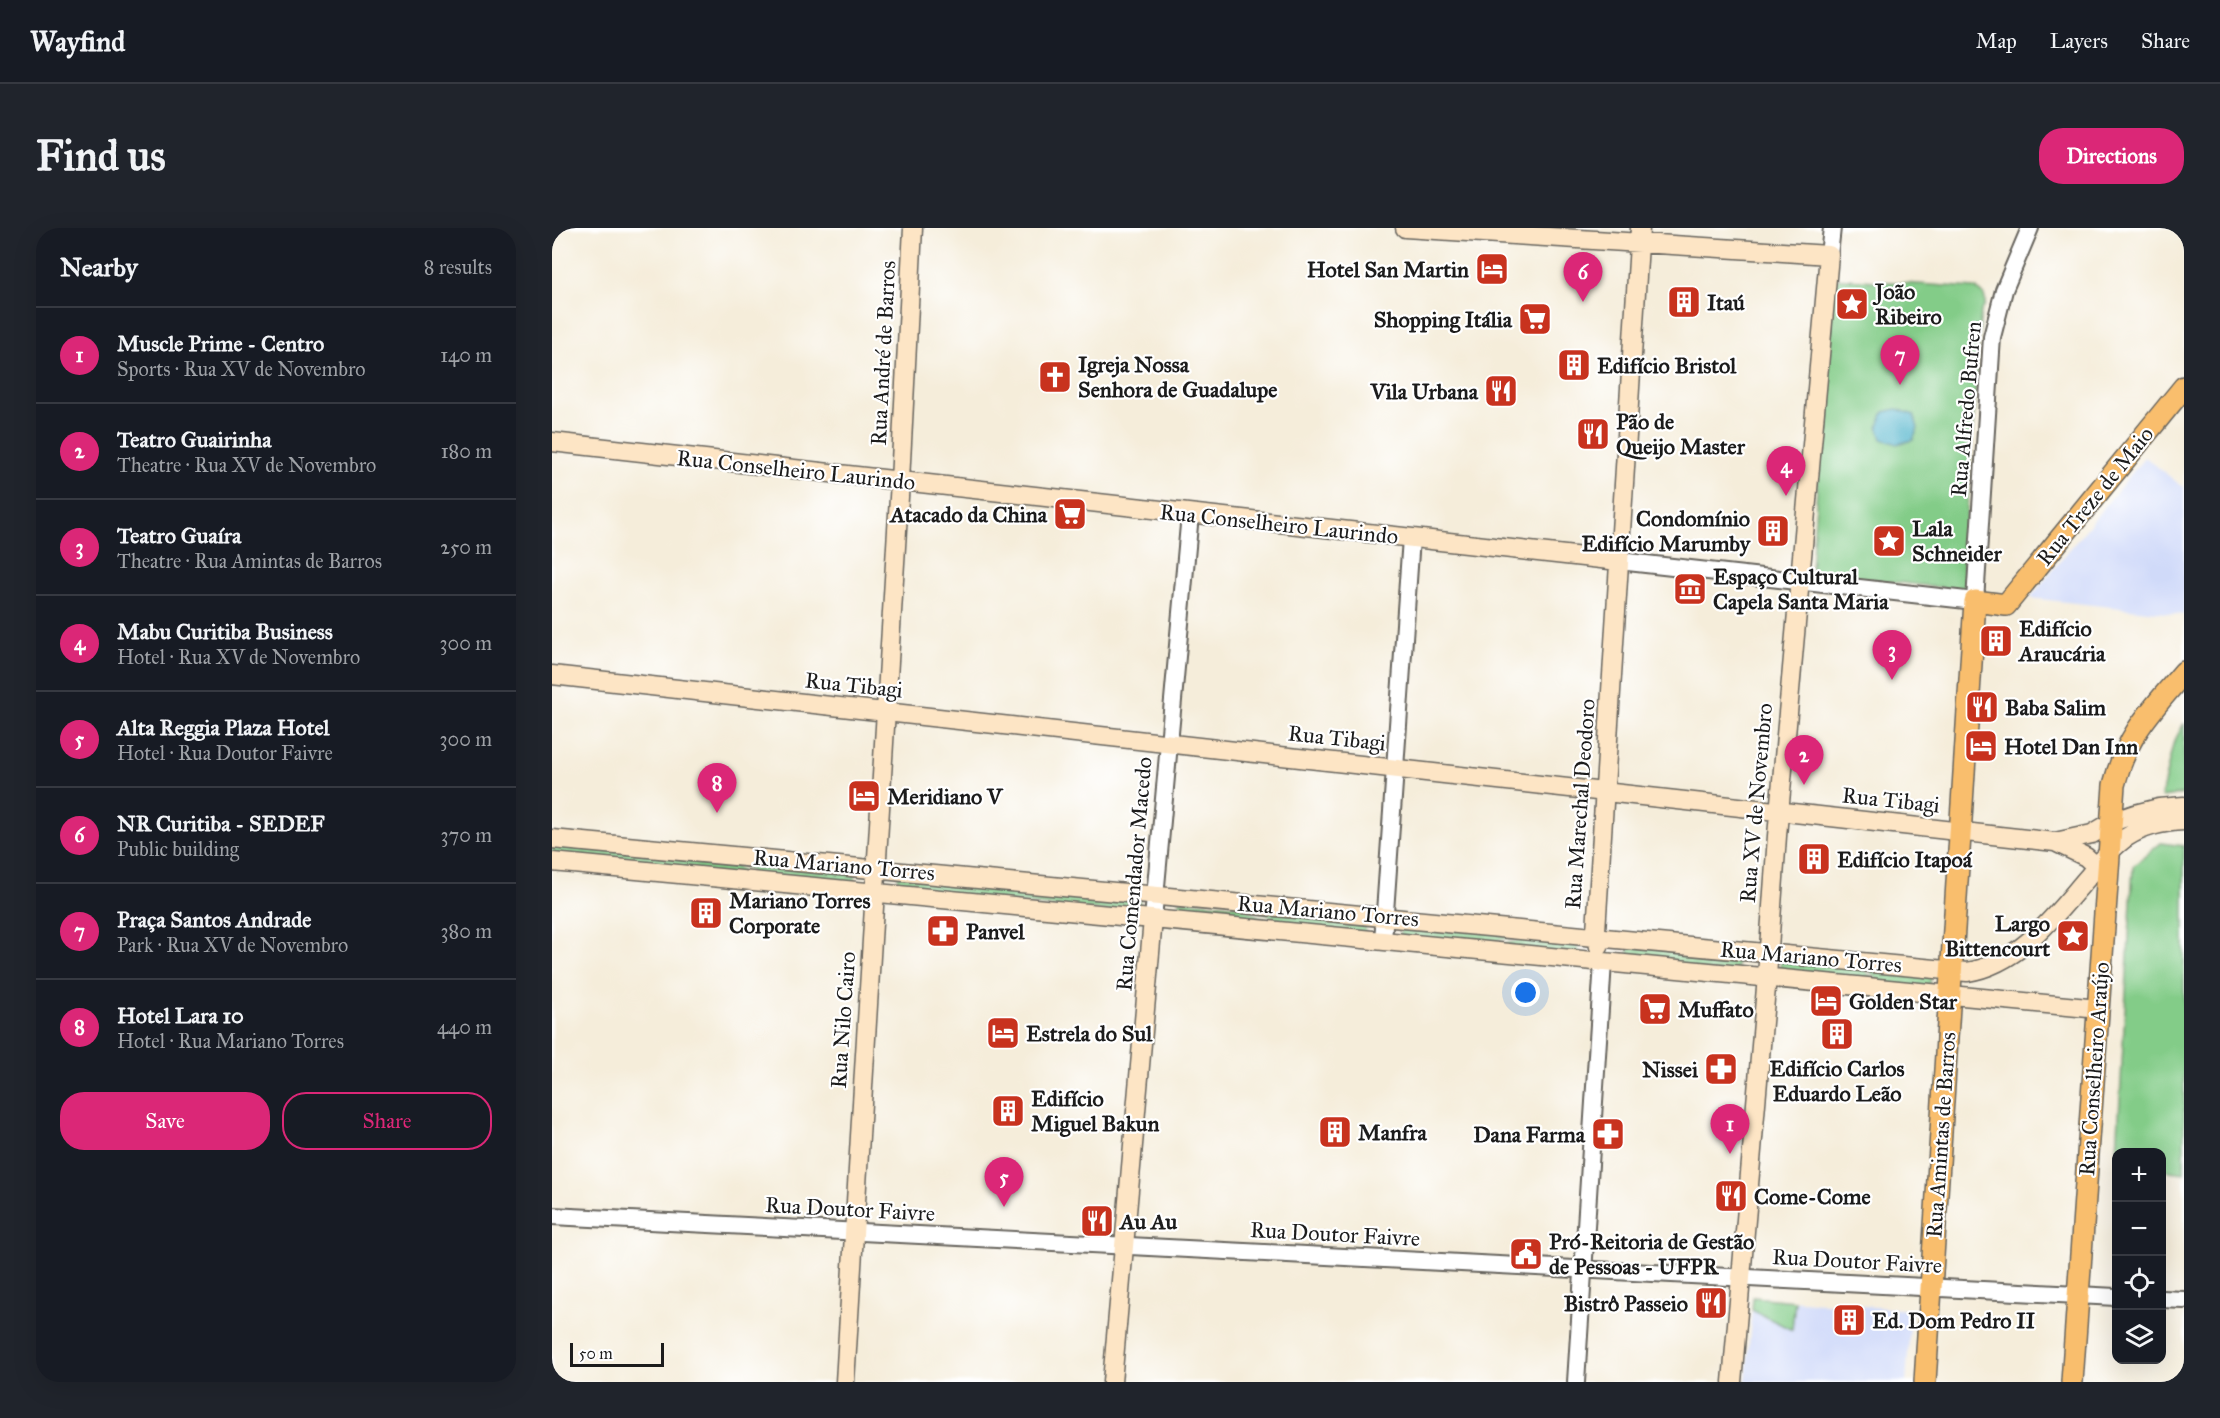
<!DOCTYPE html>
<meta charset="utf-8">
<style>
:root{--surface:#171b24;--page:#20242c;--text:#f1f3f6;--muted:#9ea1a6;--line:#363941;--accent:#db2777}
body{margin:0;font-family:"IM FELL Great Primer",serif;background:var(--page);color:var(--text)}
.controls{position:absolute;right:18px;bottom:18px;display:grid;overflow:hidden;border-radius:12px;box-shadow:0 6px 24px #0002}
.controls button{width:54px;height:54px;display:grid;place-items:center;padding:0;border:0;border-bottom:2px solid var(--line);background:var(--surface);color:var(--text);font:30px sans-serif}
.scale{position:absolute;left:18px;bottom:15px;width:94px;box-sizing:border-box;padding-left:6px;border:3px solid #1c1c1c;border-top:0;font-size:16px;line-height:21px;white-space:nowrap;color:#1c1c1c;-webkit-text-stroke:4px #fff;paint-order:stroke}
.you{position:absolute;left:974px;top:765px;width:21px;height:21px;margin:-15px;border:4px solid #fff;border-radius:50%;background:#1a73e8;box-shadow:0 0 0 9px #1a73e833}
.badge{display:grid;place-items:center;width:39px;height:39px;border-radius:50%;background:var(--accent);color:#fff;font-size:20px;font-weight:700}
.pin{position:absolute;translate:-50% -50px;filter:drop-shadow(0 2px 3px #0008)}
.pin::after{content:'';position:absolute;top:32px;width:21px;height:18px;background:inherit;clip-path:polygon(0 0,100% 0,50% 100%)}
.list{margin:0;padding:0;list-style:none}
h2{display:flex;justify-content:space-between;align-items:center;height:78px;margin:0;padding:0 24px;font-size:26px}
h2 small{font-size:20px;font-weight:400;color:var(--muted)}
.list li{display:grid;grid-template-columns:39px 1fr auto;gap:18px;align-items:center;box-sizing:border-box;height:96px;padding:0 24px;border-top:2px solid var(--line)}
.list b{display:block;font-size:22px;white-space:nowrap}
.list p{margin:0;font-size:20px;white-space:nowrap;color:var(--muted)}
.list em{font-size:20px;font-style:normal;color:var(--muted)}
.actions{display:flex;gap:12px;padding:18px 24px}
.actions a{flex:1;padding:14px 0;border:2px solid var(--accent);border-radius:24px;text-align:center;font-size:21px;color:var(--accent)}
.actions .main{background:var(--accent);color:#fff}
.icon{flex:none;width:33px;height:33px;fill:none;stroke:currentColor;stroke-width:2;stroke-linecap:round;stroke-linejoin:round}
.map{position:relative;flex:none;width:1632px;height:1154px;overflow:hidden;border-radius:24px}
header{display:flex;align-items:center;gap:36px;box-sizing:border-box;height:84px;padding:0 30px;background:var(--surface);border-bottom:2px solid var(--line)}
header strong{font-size:28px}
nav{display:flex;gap:33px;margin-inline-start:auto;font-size:21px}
.intro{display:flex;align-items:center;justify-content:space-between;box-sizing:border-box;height:144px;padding:0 36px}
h1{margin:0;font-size:42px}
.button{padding:15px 27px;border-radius:24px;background:var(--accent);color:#fff;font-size:21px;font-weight:700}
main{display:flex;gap:36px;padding:0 36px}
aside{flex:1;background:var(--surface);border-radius:24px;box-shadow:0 6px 24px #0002}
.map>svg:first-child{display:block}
.built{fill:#d0daf9}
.green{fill:#83cc88;stroke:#507452;stroke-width:1.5}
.water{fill:#4ab0c9;stroke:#336672;stroke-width:1.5}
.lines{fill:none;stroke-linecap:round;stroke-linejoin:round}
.tertiary-casing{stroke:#68655e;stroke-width:20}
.secondary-casing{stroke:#68655e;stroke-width:21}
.primary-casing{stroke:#68655e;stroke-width:24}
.tertiary{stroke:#fff;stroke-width:16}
.secondary{stroke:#fde5c5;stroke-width:18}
.primary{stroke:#f9be6d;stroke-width:21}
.labels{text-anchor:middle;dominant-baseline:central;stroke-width:4.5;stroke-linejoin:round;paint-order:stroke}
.poi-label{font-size:22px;font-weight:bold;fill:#1c1c1c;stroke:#fff;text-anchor:start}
.street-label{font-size:22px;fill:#1c1c1c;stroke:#fff}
</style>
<header>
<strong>Wayfind</strong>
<nav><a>Map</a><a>Layers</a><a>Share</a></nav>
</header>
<div class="intro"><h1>Find us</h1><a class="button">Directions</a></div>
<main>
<aside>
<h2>Nearby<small>8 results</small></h2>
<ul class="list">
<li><span class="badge">1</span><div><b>Muscle Prime - Centro</b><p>Sports · Rua XV de Novembro</p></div><em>140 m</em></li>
<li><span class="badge">2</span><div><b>Teatro Guairinha</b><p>Theatre · Rua XV de Novembro</p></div><em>180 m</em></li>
<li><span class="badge">3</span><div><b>Teatro Guaíra</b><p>Theatre · Rua Amintas de Barros</p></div><em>250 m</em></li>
<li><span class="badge">4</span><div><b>Mabu Curitiba Business</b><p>Hotel · Rua XV de Novembro</p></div><em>300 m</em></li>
<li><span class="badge">5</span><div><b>Alta Reggia Plaza Hotel</b><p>Hotel · Rua Doutor Faivre</p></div><em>300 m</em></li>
<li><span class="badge">6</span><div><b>NR Curitiba - SEDEF</b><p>Public building</p></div><em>370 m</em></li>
<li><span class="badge">7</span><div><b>Praça Santos Andrade</b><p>Park · Rua XV de Novembro</p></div><em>380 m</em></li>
<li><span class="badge">8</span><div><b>Hotel Lara 10</b><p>Hotel · Rua Mariano Torres</p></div><em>440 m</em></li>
</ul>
<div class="actions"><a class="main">Save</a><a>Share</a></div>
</aside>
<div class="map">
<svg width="1632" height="1154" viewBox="0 0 1632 1154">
<rect width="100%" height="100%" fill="#fff"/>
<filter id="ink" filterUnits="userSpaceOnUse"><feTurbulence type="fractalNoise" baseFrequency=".0167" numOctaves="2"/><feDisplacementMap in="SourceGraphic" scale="12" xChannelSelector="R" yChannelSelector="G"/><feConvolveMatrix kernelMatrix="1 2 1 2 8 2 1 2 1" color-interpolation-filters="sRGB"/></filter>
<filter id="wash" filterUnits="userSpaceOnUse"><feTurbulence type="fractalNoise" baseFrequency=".008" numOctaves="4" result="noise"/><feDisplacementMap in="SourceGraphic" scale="24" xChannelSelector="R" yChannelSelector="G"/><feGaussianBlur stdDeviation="1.35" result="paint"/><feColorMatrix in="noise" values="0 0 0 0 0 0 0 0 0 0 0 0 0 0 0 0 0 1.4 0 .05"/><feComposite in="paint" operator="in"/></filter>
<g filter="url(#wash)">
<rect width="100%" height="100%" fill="#f5edda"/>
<path class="built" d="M1593,229L1632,260V387L1478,370Z
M1201,1069L1359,1082L1354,1154H1194Z"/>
<path class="green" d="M1281,50L1422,60C1432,63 1434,69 1433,78L1429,83L1411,339L1416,345L1415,357L1412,362L1263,345L1259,342Z
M1632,495V566L1609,569L1621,516Z
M0,612L173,629L202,653L0,632Z
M1609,615L1632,618V945L1610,942V924H1565L1581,638Z
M183,631L304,642L302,663L211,653Z
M346,646L588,670L586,686L345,665Z
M628,672L689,678L728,700L627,689Z
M701,679L814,690L813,708L742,701Z
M849,692L973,706L921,718L848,709Z
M988,707L1021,711L1030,728L940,719Z
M1078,715L1186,728L1184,746L1075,734Z
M1229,731L1311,740L1329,761L1227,752Z
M1317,742L1379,748L1377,765L1334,762Z
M1201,1069L1243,1073L1240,1102L1200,1082Z"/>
<path class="water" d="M1345,181L1362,187L1366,200L1361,212L1345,216L1330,211L1326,198L1332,184Z"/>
</g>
<g filter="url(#ink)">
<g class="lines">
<defs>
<path id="tertiary" d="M1277,27L1280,0
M1067,333L1423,373L1440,109L1452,62L1478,0
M601,691L638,286
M831,713L859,310
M0,988L1564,1069
M1610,1071L1632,1072
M1024,1154L1051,734"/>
<path id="secondary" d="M853,0L1277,27L1225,608L1215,748L1180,1154
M0,214L1067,333
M0,447L1503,614L1540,606L1560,594L1583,586L1607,580L1632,578
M0,611L1415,744C1468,736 1503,687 1536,649C1547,635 1560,619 1575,609C1592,598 1612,594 1632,593
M1503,614L1534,629L1551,645
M0,634L1547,781
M1047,719L1044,703L1088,0
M293,1154L348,253L361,0
M560,1154L601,691"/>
<path id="primary" d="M1373,1154L1423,373L1454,377L1632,159
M1520,1154L1562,557C1575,506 1599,483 1632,444"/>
</defs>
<use href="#tertiary" class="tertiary-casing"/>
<use href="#secondary" class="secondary-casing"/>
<use href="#primary" class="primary-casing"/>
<use href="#tertiary" class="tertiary"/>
<use href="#secondary" class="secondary"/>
<use href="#primary" class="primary"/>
</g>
</g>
<defs>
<symbol id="hotel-square" viewBox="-11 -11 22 22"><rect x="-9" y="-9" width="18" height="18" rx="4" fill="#c8321e" stroke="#fff"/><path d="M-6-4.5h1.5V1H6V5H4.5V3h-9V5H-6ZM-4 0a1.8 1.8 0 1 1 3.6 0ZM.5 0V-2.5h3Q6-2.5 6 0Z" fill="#fff"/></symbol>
<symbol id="building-square" viewBox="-11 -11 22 22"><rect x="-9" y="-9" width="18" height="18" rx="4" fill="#c8321e" stroke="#fff"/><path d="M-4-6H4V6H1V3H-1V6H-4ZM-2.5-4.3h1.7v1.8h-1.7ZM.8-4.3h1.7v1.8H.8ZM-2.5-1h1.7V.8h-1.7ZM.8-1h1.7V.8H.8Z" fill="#fff"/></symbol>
<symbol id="sight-square" viewBox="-11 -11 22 22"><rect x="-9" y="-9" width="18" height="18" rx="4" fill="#c8321e" stroke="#fff"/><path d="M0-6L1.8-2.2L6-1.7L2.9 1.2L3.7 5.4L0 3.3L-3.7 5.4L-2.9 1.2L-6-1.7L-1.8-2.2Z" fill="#fff"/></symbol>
<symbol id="supermarket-square" viewBox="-11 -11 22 22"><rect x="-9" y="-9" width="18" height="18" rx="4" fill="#c8321e" stroke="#fff"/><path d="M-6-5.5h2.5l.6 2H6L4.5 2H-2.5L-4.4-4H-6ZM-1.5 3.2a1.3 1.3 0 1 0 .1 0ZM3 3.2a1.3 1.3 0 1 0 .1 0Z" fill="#fff"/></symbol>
<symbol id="church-square" viewBox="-11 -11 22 22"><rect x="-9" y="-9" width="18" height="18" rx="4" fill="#c8321e" stroke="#fff"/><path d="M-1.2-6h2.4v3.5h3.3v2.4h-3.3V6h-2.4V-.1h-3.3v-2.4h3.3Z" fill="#fff"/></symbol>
<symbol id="restaurant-square" viewBox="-11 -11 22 22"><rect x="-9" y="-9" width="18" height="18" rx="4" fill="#c8321e" stroke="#fff"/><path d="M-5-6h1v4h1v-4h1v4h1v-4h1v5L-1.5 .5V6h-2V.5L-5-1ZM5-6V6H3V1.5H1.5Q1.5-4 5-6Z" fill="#fff"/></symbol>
<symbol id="museum-square" viewBox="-11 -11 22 22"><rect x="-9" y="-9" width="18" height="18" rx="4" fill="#c8321e" stroke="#fff"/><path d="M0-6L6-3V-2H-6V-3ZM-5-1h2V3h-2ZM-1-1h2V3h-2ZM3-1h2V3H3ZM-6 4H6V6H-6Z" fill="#fff"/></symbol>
<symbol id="pharmacy-square" viewBox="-11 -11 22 22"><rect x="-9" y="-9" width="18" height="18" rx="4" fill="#c8321e" stroke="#fff"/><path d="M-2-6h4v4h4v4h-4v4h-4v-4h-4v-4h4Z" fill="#fff"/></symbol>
<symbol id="civic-square" viewBox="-11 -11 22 22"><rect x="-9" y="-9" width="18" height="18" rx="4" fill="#c8321e" stroke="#fff"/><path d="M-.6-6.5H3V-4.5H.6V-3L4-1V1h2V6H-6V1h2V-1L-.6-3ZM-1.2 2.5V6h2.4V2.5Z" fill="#fff"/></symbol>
</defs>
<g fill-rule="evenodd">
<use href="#hotel-square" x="921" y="22" width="38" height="38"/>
<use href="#building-square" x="1113" y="55" width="38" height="38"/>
<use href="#sight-square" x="1281" y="57" width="38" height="38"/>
<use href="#supermarket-square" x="964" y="72" width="38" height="38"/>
<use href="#building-square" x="1003" y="118" width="38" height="38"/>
<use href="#church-square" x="484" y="130" width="38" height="38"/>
<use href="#restaurant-square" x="930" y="144" width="38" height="38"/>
<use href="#restaurant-square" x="1022" y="187" width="38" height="38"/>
<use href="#supermarket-square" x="499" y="267" width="38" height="38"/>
<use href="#building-square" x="1202" y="284" width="38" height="38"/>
<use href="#sight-square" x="1318" y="294" width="38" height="38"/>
<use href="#museum-square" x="1119" y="342" width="38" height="38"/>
<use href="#building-square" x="1425" y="394" width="38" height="38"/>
<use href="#restaurant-square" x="1411" y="460" width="38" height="38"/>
<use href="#hotel-square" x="1410" y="499" width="38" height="38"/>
<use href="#hotel-square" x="293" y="549" width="38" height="38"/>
<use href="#building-square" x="1243" y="612" width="38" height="38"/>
<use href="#building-square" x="135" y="666" width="38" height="38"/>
<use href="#pharmacy-square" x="372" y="684" width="38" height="38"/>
<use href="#sight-square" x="1502" y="689" width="38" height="38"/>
<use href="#hotel-square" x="1255" y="754" width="38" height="38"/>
<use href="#supermarket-square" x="1084" y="762" width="38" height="38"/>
<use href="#hotel-square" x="432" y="786" width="38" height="38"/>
<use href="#building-square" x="1266" y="787" width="38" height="38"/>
<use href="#pharmacy-square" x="1150" y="822" width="38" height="38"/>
<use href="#building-square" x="437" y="864" width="38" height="38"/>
<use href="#building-square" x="764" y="885" width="38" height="38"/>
<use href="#pharmacy-square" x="1037" y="887" width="38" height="38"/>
<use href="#restaurant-square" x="1160" y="949" width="38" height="38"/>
<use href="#restaurant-square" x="526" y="974" width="38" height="38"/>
<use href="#civic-square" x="955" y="1007" width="38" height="38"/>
<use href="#restaurant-square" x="1140" y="1056" width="38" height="38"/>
<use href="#building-square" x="1278" y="1073" width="38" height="38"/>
</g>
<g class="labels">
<g class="poi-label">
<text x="917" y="41" text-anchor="end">Hotel San Martin</text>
<text x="1323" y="63">João<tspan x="1323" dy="25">Ribeiro</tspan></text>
<text x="1155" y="74">Itaú</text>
<text x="960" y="91" text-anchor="end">Shopping Itália</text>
<text x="526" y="136">Igreja Nossa<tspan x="526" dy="25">Senhora de Guadalupe</tspan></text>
<text x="1045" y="137">Edifício Bristol</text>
<text x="926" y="163" text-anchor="end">Vila Urbana</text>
<text x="1064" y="193">Pão de<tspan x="1064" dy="25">Queijo Master</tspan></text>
<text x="495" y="286" text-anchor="end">Atacado da China</text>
<text x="1198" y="290" text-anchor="end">Condomínio<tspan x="1198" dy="25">Edifício Marumby</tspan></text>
<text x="1360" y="300">Lala<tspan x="1360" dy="25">Schneider</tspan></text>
<text x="1161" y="348">Espaço Cultural<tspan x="1161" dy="25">Capela Santa Maria</tspan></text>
<text x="1467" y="400">Edifício<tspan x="1467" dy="25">Araucária</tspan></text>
<text x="1453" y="479">Baba Salim</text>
<text x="1452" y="518">Hotel Dan Inn</text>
<text x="335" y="568">Meridiano V</text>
<text x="1285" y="631">Edifício Itapoá</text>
<text x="177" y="672">Mariano Torres<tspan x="177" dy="25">Corporate</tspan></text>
<text x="1498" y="695" text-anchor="end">Largo<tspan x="1498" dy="25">Bittencourt</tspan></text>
<text x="414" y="703">Panvel</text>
<text x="1297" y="773">Golden Star</text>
<text x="1126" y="781">Muffato</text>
<text x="474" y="805">Estrela do Sul</text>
<text x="1285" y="840" text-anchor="middle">Edifício Carlos<tspan x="1285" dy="25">Eduardo Leão</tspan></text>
<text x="1146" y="841" text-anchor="end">Nissei</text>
<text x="479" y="870">Edifício<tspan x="479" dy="25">Miguel Bakun</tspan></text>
<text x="806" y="904">Manfra</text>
<text x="1033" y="906" text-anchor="end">Dana Farma</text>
<text x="1202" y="968">Come-Come</text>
<text x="568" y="993">Au Au</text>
<text x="997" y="1013">Pró-Reitoria de Gestão<tspan x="997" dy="25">de Pessoas - UFPR</tspan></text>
<text x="1136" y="1075" text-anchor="end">Bistrô Passeio</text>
<text x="1320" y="1092">Ed. Dom Pedro II</text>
</g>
<g class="street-label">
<text transform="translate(331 125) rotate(-87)">Rua André de Barros</text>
<text transform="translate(1414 181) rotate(-85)">Rua Alfredo Bufren</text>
<text transform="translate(244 242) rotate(6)">Rua Conselheiro Laurindo</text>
<text transform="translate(1543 268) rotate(-51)">Rua Treze de Maio</text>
<text transform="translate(727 296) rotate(6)">Rua Conselheiro Laurindo</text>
<text transform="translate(302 457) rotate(6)">Rua Tibagi</text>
<text transform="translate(785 510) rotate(6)">Rua Tibagi</text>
<text transform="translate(1339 572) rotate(6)">Rua Tibagi</text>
<text transform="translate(1204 575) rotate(-85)">Rua XV de Novembro</text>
<text transform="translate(1028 576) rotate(-86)">Rua Marechal Deodoro</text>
<text transform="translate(292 637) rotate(5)">Rua Mariano Torres</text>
<text transform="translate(582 646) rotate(-85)">Rua Comendador Macedo</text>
<text transform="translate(776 683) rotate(5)">Rua Mariano Torres</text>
<text transform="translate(1259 729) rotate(5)">Rua Mariano Torres</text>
<text transform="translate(291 792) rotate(-86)">Rua Nilo Cairo</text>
<text transform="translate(1542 841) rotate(-86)">Rua Conselheiro Araújo</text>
<text transform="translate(1389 907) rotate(-86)">Rua Amintas de Barros</text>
<text transform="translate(298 981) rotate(3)">Rua Doutor Faivre</text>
<text transform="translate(783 1006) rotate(3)">Rua Doutor Faivre</text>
<text transform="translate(1305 1033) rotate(3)">Rua Doutor Faivre</text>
</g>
</g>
</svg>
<div class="controls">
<button>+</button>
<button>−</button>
<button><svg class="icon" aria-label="locate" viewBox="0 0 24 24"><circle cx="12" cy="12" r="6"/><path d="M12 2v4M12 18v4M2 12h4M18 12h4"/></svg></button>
<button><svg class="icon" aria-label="layers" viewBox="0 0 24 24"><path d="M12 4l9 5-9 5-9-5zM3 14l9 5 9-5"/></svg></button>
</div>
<div class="scale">50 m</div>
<div class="you"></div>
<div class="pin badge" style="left:1178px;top:926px">1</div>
<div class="pin badge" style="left:1252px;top:557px">2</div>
<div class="pin badge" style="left:1340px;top:452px">3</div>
<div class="pin badge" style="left:1234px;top:268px">4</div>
<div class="pin badge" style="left:452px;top:979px">5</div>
<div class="pin badge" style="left:1031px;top:74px">6</div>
<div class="pin badge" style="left:1348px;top:157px">7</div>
<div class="pin badge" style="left:165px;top:585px">8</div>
</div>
</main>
